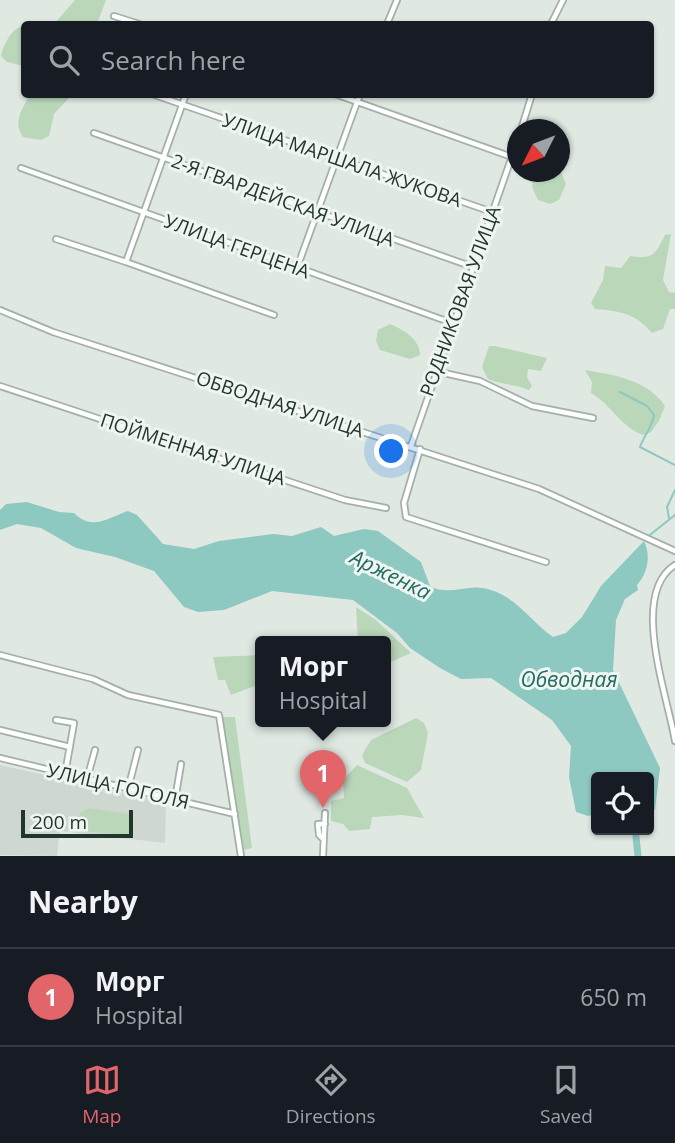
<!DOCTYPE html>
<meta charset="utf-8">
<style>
:root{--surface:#171b24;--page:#20242c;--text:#f1f3f6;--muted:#9ea1a6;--line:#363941;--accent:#e16569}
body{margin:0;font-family:"Open Sans",sans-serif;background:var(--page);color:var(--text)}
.controls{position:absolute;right:21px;bottom:21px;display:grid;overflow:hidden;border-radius:7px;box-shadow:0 2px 5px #0004}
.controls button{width:63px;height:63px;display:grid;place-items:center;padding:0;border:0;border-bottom:2px solid var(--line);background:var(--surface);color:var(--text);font:35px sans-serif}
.compass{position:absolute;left:507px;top:119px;width:63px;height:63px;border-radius:50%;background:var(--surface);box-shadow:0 2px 5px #0004;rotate:228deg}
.scale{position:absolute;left:21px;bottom:18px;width:112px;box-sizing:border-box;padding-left:7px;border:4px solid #22372c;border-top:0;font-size:19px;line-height:24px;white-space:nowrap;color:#22372c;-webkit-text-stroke:5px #eff6f1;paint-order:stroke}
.you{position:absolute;left:392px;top:452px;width:24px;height:24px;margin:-18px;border:5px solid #fff;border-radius:50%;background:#1a73e8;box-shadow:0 0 0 10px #1a73e833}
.badge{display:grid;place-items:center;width:46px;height:46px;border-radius:50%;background:var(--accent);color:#fff;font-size:23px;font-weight:700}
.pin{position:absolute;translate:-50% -58px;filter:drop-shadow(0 2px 4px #0008)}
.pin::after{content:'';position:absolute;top:37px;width:24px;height:21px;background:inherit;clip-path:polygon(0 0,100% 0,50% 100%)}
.popup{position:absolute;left:255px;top:636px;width:136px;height:91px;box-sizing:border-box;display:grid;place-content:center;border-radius:7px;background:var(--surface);filter:drop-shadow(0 2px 5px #0005);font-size:23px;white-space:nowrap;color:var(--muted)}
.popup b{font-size:26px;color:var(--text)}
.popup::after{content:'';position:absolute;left:50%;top:100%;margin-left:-14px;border:14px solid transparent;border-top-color:var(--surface)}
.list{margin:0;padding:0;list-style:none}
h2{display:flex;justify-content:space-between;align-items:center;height:91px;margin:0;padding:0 28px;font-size:30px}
h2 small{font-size:23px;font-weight:400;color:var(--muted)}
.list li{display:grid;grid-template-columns:46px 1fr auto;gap:21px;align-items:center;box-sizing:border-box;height:98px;padding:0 28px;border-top:2px solid var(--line)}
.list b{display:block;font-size:26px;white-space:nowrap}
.list p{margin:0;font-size:23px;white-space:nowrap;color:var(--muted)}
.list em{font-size:23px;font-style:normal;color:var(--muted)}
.icon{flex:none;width:38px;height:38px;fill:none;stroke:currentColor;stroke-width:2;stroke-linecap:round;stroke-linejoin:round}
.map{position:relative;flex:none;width:675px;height:856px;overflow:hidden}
.search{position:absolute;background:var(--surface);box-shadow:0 2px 5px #0004;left:21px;right:21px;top:21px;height:77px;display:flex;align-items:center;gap:18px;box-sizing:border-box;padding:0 24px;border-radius:7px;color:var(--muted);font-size:26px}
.sheet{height:189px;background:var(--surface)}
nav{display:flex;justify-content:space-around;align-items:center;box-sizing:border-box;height:98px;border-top:2px solid var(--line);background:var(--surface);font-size:19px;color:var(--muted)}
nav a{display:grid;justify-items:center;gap:4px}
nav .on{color:var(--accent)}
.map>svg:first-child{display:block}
.built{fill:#ced8d1}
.green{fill:#bbd7ba}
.water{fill:#8dc8c1}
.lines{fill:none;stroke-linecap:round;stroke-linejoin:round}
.stream{stroke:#8dc8c1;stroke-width:2}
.river{stroke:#8dc8c1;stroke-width:7}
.street-casing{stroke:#a3b0a8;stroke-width:8}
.street{stroke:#fff;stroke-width:4.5}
.labels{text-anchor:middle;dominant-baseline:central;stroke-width:6;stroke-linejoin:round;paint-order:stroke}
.street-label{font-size:19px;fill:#22372c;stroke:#eff6f1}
.water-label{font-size:21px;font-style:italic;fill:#246b63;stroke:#eff6f1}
</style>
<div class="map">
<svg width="675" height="856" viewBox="0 0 675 856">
<rect width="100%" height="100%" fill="#dfe9e2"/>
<path class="built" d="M0,765L166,802L165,843L60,831L57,856L0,855Z"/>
<path class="green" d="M75,0H106L97,24H54Z
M24,26V66L7,62L1,56C4,44 11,28 24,26Z
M72,95L54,114L49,136L41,140L23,137C13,123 21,109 30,96Z
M560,169L566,184L559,200L550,204L538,200L532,187L533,172Z
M671,234L663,280L669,292L675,293V309H670L663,329L652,333C635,313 620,311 595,309L591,303L603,280L605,266L621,268L630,256C654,259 654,256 665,235Z
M390,324C404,330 420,339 420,355L410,359L380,350L376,341L378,330Z
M489,346H495L547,358L541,371L528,369L527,377L532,386L529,390C515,384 502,385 488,379L482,367Z
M585,370C615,375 648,380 665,406L659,421L651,432L644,435C622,429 611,404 591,393L592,382Z
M356,607L376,620L411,653L386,664V642H358Z
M260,655V684L231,695L225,680H218L213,657Z
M222,717H235L252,848L244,850Z
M416,718L424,723L428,733L421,770L407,782L365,763L362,755L371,740Z
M357,765L407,788L424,818L402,815L372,817L370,829L349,831L343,824L331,821V801L344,798L343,780Z
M89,808L129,814L134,823L131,836L76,830L82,827L78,820L80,813Z"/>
<path class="water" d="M27,502L59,512L74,513C93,532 109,517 128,511L137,515L163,544L194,549L219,541L273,534L292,536L321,527L334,536L364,529L378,531L421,562L430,586C447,596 465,585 483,588C515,594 529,620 553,637L566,633L582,617L601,586L644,541C651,555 648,573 637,585L638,590L625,599L616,620L613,670L660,768L655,809L649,815V777H596V814L588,816L576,812L569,777L571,746L552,720L491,678L461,679L440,668L410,648L397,633L353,600L272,591L224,610L198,612L184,607L154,571L115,557L76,548L41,528L17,524L0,530V510L6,504Z"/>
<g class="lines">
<path class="stream" d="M620,392L647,406L654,415C652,428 644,435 640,447L675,465
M669,518L667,507L675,490
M646,538L675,515"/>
<path class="river" d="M636,837L638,856"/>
<defs>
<path id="street" d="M114,16L139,24
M387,24L397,0
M551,24L563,0
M152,94L492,212
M335,94L512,157
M521,130L532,94
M94,133L473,267
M21,168L452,323
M56,239L126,262L186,94
M126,262L274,315
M297,268L360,94
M0,310L53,332L539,489L675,551
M435,371L480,381L532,406L593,418
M0,386L345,500L386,508
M411,446L518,139
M420,449L404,503L406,517L546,562
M675,565C629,594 668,697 675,741
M0,655L93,679L128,695L219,715L241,856
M56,720L74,723L65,774
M0,730L70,747
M0,758L235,814
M87,779L95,750
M128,789L138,750
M175,800L181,764
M322,838L319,835L318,824H325
M323,856L325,813"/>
</defs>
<use href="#street" class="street-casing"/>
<use href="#street" class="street"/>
</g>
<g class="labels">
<g class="street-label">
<text transform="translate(342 160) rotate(19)">УЛИЦА МАРШАЛА ЖУКОВА</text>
<text transform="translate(283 200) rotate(20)">2-Я ГВАРДЕЙСКАЯ УЛИЦА</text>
<text transform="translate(237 246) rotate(20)">УЛИЦА ГЕРЦЕНА</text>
<text transform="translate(460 301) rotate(-70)">РОДНИКОВАЯ УЛИЦА</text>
<text transform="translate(280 404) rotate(18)">ОБВОДНАЯ УЛИЦА</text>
<text transform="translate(193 449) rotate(18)">ПОЙМЕННАЯ УЛИЦА</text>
<text transform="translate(118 786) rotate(13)">УЛИЦА ГОГОЛЯ</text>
</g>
<g class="water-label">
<text transform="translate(391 574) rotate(26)">Арженка</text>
<text x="569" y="679">Обводная</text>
</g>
</g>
</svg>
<div class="controls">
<button><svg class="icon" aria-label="locate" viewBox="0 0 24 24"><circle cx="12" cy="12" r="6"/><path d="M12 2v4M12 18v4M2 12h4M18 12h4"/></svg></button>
</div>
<svg class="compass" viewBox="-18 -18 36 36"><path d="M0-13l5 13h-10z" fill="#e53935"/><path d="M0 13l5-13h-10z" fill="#9ea1a6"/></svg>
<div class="scale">200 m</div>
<div class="you"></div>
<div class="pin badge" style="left:323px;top:808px">1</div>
<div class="popup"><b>Морг</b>Hospital</div>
<div class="search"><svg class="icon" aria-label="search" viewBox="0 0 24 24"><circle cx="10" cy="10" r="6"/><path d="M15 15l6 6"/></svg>Search here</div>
</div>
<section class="sheet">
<h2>Nearby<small></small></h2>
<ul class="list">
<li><span class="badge">1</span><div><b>Морг</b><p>Hospital</p></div><em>650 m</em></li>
</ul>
</section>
<nav>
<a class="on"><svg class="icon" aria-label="map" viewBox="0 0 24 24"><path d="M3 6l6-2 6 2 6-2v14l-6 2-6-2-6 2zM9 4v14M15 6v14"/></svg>Map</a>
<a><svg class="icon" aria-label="directions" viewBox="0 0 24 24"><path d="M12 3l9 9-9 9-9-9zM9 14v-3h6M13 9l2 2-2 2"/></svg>Directions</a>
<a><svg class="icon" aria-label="saved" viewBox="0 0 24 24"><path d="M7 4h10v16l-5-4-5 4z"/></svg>Saved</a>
</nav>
